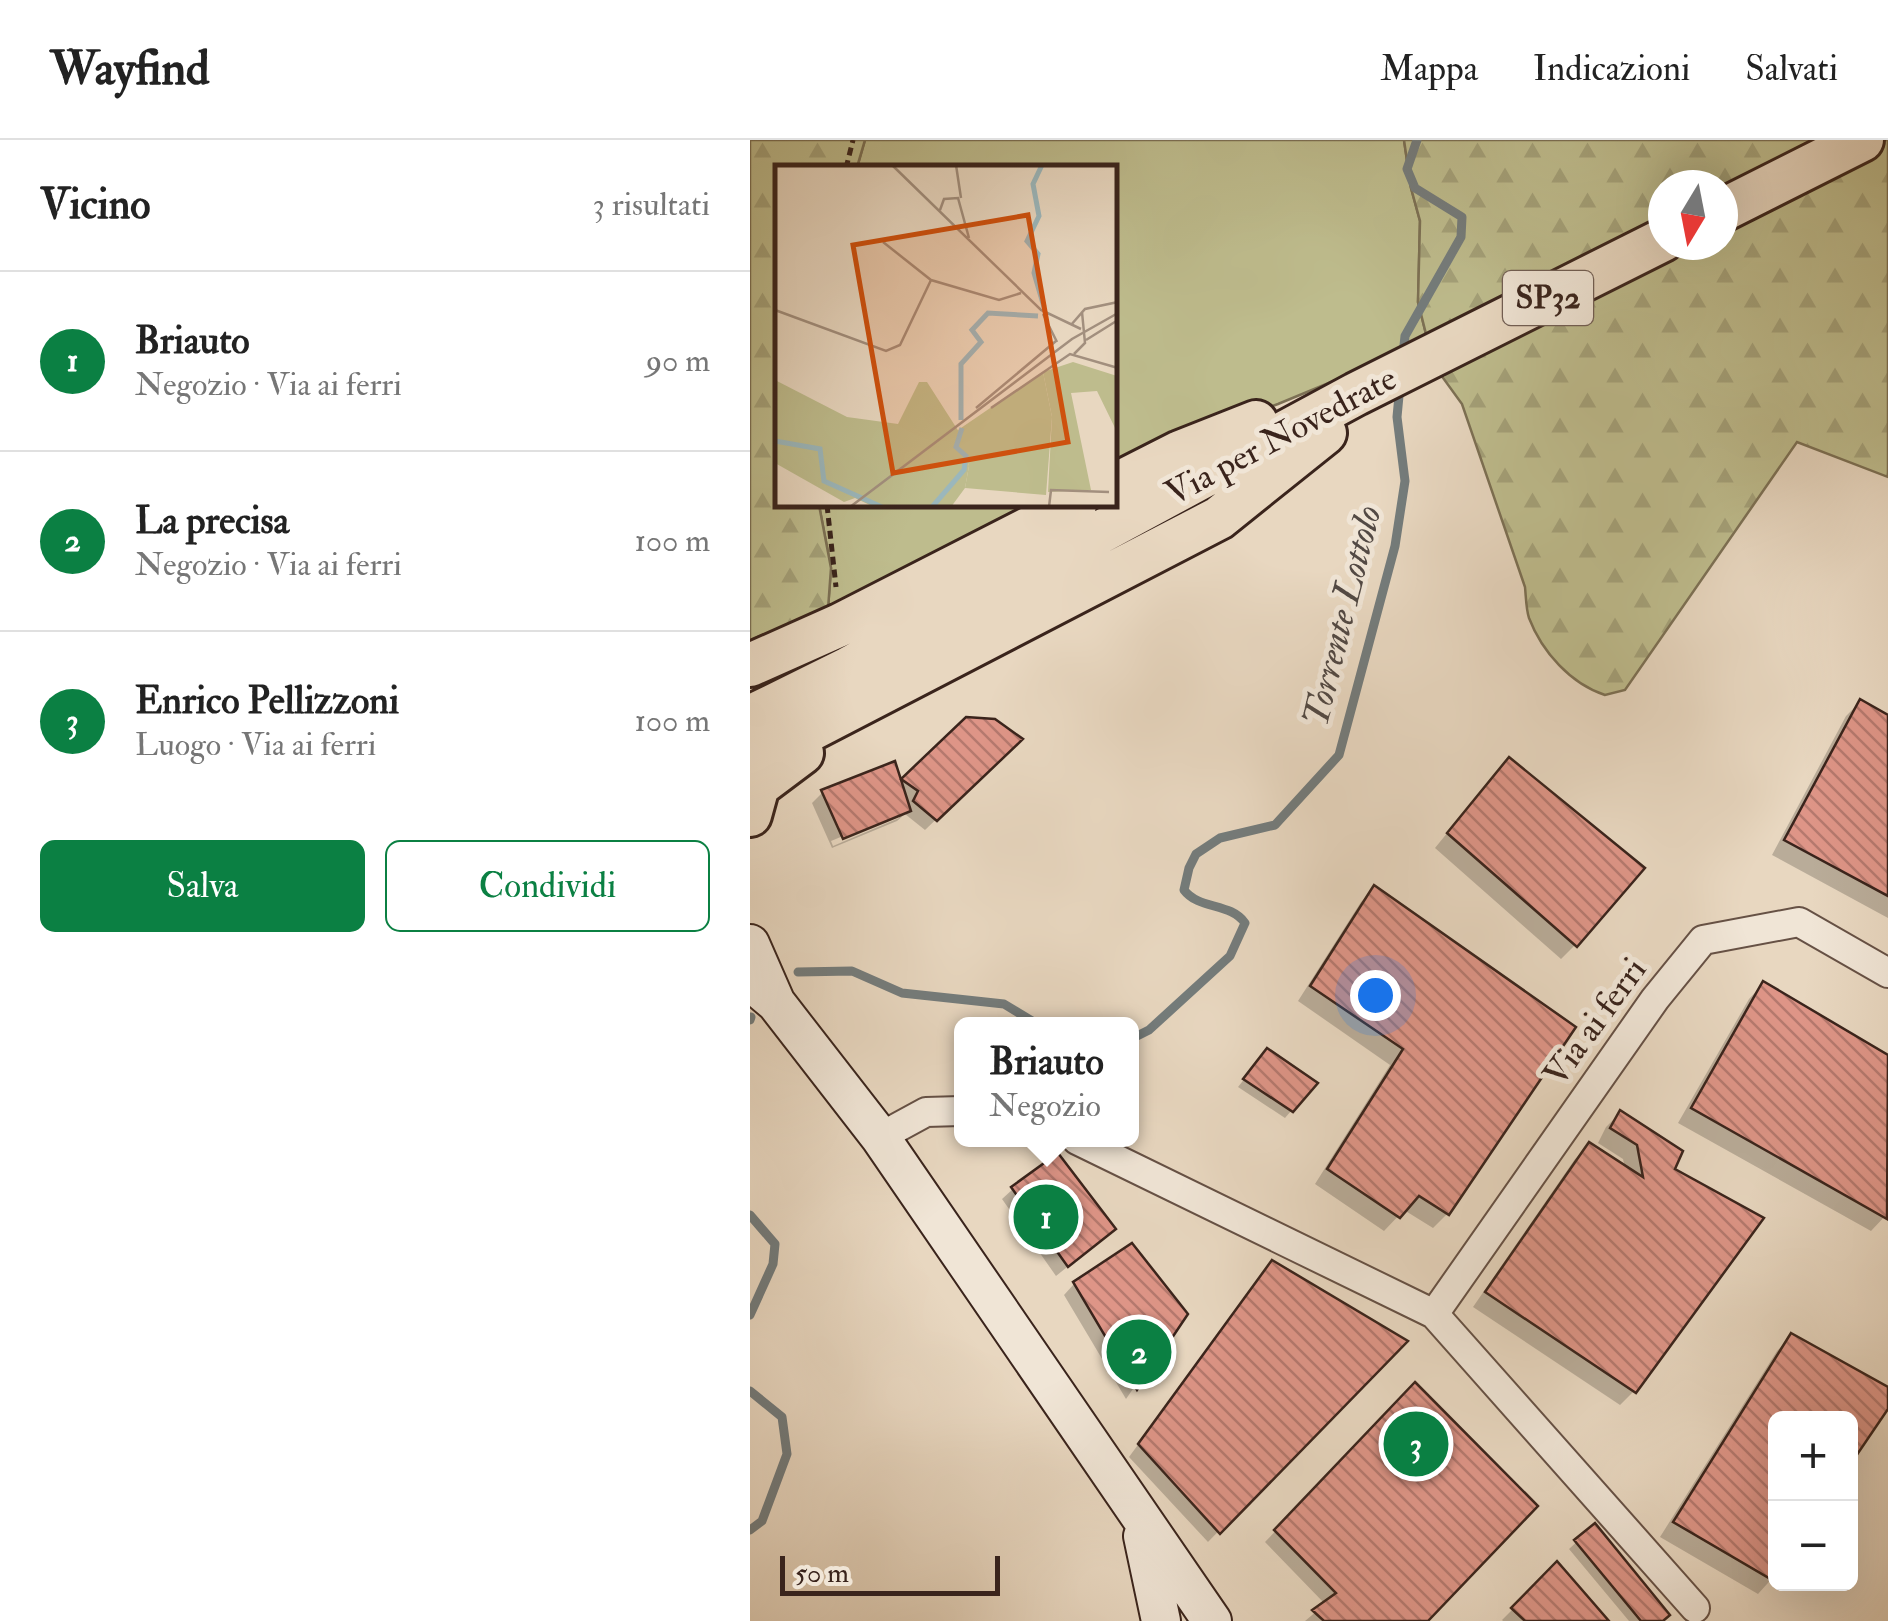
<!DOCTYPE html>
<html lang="it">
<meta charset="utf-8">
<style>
:root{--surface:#fff;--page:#f2f2f2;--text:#222;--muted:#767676;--line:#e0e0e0;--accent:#0b8043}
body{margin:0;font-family:"IM FELL Double Pica",serif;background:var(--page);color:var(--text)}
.controls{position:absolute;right:30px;bottom:30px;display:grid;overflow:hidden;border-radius:15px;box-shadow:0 10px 40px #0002}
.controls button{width:90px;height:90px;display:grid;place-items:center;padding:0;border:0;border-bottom:2px solid var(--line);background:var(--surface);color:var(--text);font:50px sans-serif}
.compass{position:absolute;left:898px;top:30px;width:90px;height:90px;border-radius:50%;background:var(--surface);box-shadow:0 10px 40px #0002;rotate:190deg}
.scale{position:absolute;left:30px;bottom:25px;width:220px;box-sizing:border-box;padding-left:10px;border:5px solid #3a241c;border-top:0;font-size:28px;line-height:35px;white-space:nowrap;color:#3a241c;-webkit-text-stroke:8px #f0e5d6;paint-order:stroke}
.you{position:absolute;left:625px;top:855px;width:35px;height:35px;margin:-25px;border:8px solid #fff;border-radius:50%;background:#1a73e8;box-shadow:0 0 0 15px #1a73e833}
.badge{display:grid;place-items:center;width:65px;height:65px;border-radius:50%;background:var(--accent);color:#fff;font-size:32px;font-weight:700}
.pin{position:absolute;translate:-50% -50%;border:5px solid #fff;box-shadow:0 2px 10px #0006}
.popup{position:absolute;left:204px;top:877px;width:185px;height:130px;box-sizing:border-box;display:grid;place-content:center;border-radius:15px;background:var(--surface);filter:drop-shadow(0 2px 8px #0005);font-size:32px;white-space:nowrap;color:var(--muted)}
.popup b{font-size:38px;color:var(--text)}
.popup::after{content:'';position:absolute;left:50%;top:100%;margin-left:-20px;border:20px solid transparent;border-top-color:var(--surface)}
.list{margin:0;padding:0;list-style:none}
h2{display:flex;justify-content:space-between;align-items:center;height:130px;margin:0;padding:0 40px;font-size:42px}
h2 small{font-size:32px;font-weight:400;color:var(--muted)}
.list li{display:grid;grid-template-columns:65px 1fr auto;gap:30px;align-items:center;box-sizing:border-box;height:180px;padding:0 40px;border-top:2px solid var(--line)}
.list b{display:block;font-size:38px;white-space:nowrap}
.list p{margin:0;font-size:32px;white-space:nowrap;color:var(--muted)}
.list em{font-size:32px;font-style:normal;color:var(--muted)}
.actions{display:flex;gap:20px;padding:30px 40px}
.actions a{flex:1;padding:22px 0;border:2px solid var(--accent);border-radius:15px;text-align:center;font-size:35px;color:var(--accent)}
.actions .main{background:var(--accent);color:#fff}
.map{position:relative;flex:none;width:1138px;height:1481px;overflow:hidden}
header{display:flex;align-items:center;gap:60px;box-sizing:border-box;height:140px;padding:0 50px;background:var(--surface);border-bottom:2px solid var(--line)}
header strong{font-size:48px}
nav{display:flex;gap:55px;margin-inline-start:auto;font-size:35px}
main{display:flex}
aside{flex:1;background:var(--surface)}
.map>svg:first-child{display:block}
.green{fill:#bebc8d;stroke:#7c7054;stroke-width:2.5}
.forest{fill:url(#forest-firs);stroke:#7c7054;stroke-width:2.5;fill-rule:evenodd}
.shadow{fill:#0003;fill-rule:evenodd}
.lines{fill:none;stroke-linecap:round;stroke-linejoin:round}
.stream{stroke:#747c7c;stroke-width:9}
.building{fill:url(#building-back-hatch);stroke:#3a241c;stroke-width:2.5}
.street-casing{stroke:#665145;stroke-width:32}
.secondary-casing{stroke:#3a241c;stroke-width:42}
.primary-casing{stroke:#3a241c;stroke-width:48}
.path{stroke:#3a241c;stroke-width:5;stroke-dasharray:8 5;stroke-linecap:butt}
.street{stroke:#f0e5d6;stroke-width:28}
.secondary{stroke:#f0e5d6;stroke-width:38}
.primary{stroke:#e8d7c0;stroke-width:42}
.labels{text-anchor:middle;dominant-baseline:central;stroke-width:10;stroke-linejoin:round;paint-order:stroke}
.shield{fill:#f0e5d6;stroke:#715e54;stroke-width:2.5}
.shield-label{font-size:32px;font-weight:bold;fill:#3a241c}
.street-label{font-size:35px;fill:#3a241c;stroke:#f0e5d6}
.water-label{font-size:38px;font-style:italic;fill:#524944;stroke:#f0e5d6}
.inset-river{fill:none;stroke:#9bb7bc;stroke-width:5}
.inset-road{fill:none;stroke:#a28f7e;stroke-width:2.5}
.view{fill:#ce510e;fill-opacity:0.15;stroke:#ce510e;stroke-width:5}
.inset-edge{fill:none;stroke:#3a241c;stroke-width:5}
</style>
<header>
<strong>Wayfind</strong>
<nav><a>Mappa</a><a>Indicazioni</a><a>Salvati</a></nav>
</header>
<main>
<aside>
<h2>Vicino<small>3 risultati</small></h2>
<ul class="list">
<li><span class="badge">1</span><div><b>Briauto</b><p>Negozio · Via ai ferri</p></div><em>90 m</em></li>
<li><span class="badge">2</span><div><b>La precisa</b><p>Negozio · Via ai ferri</p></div><em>100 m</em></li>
<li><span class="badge">3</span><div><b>Enrico Pellizzoni</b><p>Luogo · Via ai ferri</p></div><em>100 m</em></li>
</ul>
<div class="actions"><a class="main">Salva</a><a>Condividi</a></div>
</aside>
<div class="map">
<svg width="1138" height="1481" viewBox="0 0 1138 1481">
<defs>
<pattern id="forest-firs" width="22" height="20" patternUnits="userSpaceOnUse" patternTransform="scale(2.5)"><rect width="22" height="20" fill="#bebc8d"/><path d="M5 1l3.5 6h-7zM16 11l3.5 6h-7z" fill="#a4a179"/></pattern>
<pattern id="building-back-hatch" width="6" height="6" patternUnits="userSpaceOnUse" patternTransform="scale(2.5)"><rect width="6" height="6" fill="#de9587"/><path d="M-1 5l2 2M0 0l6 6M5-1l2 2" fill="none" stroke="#b5796e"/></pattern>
</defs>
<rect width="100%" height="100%" fill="#e8d7c0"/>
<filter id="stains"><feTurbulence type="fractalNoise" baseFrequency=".002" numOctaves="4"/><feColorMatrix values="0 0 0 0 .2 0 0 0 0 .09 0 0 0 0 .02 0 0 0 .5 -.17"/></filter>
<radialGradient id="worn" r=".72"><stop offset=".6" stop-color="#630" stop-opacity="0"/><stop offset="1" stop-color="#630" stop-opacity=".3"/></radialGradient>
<path class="green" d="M115,0H654L661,48L670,81L668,162L678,202L528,264L428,300L365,330V28H107Z
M69,365H293L78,469L81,428Z"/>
<path class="forest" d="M0,0H115L107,27L28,28V365H69L81,428L78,469L0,500Z
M654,0H1138V337L1047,302L875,550L855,555C821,544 792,512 779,478C776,469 776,457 775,447L712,264L688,231L678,202L668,162L670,81L661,48ZM913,45H973V105H913Z"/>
<path class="shadow" d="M1110,562L1138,578V778L1022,715L1096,576Z
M217,580L269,600L175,690L155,674L147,681L82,708L62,663L73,652L150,643ZM149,673V678L83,706L81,701Z
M745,634L825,805L811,819L685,708Z
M625,748L697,1074L683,1088L654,1070L634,1091L565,1044L640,925L548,861L611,762Z
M1013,844L1138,918V1073L1121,1091L928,983L999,859Z
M511,918L541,971L535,978L488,947Z
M870,973L921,1030L884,1251L870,1265L723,1167L825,1019L839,1005L875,1028L873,1019L848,1003L856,987Z
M263,1049L352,1099L306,1136L252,1059Z
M382,1107L435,1174L376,1259L314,1155L324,1144Z
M522,1123L654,1201L458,1402L379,1317Z
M1041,1196L1138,1250V1264L1100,1321V1278H1026V1434L1008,1454L910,1397L1027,1211Z
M665,1246L674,1481H555L575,1464L515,1402Z
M844,1386L910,1481H879L819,1409Z
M807,1425L856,1481H753L752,1480Z"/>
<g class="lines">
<path class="stream" d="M653,215L655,196L711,97L712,77L665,48L657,29L667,0
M48,832L102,831L152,853L254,864L287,884
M0,880L1,877
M381,899L399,890L480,816L495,783C480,762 449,770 434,750L439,728L446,714L470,698L525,685L589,615L645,406L655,341L647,277L650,245
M0,1075L25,1104L23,1124L0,1175
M0,1251L32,1277L37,1314L12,1381L0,1390"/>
</g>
<path class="building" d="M1110,559L1138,575V756L1034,700Z
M216,577L245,579L273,599L187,681L163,661L168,651L151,639Z
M759,617L895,728L827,807L697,693Z
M145,621L161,671L93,699L71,650Z
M624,745L826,887L699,1075L669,1056L650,1078L577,1029L653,909L560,846Z
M1013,841L1138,915L1137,1079L941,968Z
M517,908L568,943L543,972L493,939Z
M870,970L933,1011L925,1029L1014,1078L886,1253L735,1152L839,1002L893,1037L887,1005L860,988Z
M308,1013L366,1089L318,1127L261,1047Z
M382,1103L438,1174L387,1250L323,1142Z
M522,1120L658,1201L470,1394L388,1304Z
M1041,1193L1138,1247V1269L1100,1325V1278H1026L1024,1441L923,1382Z
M665,1242L788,1366L678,1481H574L562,1470L586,1453L524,1390Z
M845,1383L920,1475L913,1481H891L824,1400Z
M807,1421L859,1481H775L761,1468Z"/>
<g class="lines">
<defs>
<path id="street" d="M130,997L176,972L211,971
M327,1000L684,1174L945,1468
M684,1174L905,859L953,800L1049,782L1138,833"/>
<path id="secondary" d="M0,804L25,861
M0,841L26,863L130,997L462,1481
M393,1396L411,1481"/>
<path id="primary" d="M973,70L1112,0
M365,345L430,312L506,282
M0,525L90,485L325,365
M0,577L99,528L606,254L913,100
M0,621L469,378L575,293
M0,675L8,646L52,613"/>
</defs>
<use href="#street" class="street-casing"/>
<use href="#secondary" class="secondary-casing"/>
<use href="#primary" class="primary-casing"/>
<path class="path" d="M96,28L103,0
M77,365L86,447"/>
<use href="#street" class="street"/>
<use href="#secondary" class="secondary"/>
<use href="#primary" class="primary"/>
</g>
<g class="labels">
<rect class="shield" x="753" y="131" width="90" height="54" rx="8"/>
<g class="shield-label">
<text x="798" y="158">SP32</text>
</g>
<g class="street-label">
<text transform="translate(531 296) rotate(-28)">Via per Novedrate</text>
<text transform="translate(845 882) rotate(-54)">Via ai ferri</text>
</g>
<g class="water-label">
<text transform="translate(592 476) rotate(-76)">Torrente Lottolo</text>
</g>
</g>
<g transform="translate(25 25)">
<rect width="342" height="342" fill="#e8d7c0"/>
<path d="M268,207L277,252L271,330L190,323L194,301L183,265Z" fill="#bebc8d"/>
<path d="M298,197L342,211V267L322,226L296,228L316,325L273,327L277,252L268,207ZM0,215L72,252L123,259L144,217H152L186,270L194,301L190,323L176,342H99L80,333L69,337L0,298Z" fill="#bebc8d"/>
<path class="inset-river" d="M267,0L258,19L264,51L252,76L263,89L259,108L269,142M186,255V199L206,177L197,165L213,148L263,151M0,276L45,284L49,316L107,342M157,342L189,305L191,291L181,282L187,263"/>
<path class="inset-road" d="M117,0L266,145L306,164M181,0L186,33M165,45L169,34L183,33L194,73M108,77L156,115L224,135L246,128M0,145L111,186L125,180L156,115M268,149L282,177M296,160L310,144L343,137M311,175L343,155M299,189L310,178L307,147M201,243L281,176M216,243L295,189L343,203M75,342L297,174L343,148M274,342L276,325L334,327"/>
<path class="view" d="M253,50L293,277L118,308L78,80Z"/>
<rect width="342" height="342" class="inset-edge"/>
</g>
<rect width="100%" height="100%" filter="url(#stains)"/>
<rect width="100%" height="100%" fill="url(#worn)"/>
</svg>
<div class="controls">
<button>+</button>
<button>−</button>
</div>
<svg class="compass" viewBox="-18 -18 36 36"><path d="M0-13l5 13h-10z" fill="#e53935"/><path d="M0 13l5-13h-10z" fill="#767676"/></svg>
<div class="scale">50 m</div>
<div class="you"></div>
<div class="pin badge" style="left:296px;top:1077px">1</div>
<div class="popup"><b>Briauto</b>Negozio</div>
<div class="pin badge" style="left:389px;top:1212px">2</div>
<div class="pin badge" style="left:666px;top:1304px">3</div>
</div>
</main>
